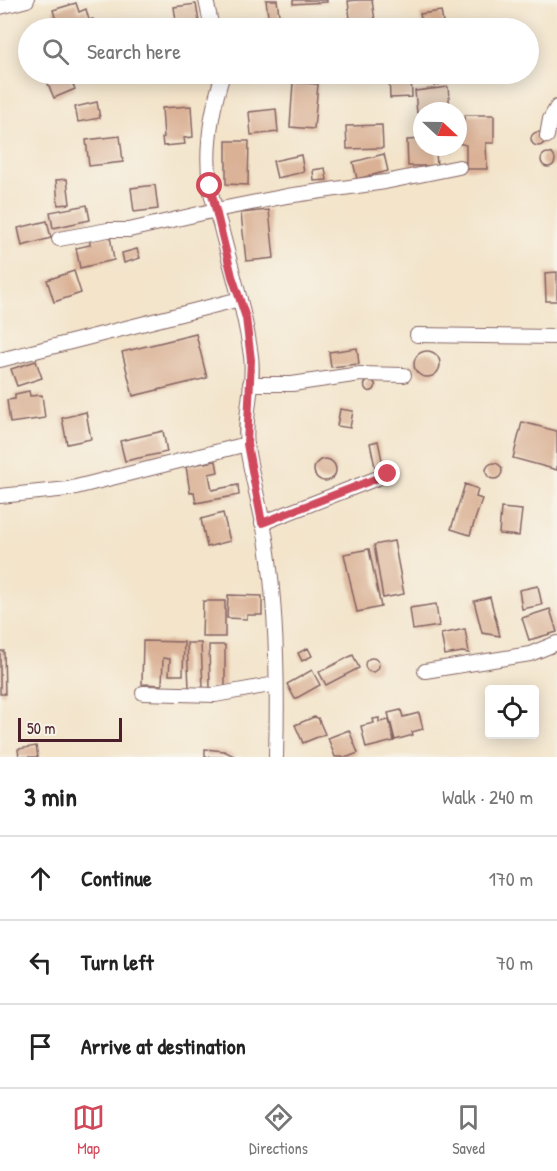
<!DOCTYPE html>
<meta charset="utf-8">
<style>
:root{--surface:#fff;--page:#f6f6f6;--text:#222;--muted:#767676;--line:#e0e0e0;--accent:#d1495b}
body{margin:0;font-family:"Patrick Hand",sans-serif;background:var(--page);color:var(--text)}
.controls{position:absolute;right:18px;bottom:18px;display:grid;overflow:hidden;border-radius:6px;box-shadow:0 3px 15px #0003}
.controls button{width:54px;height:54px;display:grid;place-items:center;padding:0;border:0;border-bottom:2px solid var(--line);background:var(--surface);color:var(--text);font:30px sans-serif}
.compass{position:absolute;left:413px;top:102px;width:54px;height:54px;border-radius:50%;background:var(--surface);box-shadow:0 3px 15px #0003;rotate:112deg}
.scale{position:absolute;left:18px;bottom:15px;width:104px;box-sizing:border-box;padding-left:6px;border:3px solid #4a1f2b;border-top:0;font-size:16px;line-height:21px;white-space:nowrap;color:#4a1f2b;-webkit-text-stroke:4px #f7f3e8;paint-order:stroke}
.stop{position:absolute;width:18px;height:18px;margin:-14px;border:4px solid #d1495b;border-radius:50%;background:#fff}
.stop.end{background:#d1495b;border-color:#fff;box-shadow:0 2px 6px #0008}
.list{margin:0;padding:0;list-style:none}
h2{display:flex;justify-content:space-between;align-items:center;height:78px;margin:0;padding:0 24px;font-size:26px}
h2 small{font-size:20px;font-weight:400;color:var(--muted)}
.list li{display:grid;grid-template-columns:39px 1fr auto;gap:18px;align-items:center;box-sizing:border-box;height:84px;padding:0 24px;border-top:2px solid var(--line)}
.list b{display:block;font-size:22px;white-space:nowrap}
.list em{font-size:20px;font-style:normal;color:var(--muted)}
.icon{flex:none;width:33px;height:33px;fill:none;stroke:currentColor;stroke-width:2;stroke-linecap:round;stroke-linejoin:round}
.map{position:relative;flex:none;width:557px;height:757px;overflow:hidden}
.search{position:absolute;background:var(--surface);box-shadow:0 3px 15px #0003;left:18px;right:18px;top:18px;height:66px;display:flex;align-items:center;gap:15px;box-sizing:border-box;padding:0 21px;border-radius:33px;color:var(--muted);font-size:22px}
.sheet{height:330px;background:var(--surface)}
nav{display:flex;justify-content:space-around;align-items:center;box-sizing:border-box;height:84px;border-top:2px solid var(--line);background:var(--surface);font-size:16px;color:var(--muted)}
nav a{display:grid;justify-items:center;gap:3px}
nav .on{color:var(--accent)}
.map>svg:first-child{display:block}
.building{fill:#dab195}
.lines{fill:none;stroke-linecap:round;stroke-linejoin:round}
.street-casing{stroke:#856463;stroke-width:16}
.street{stroke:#fff;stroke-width:14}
.route{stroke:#d1495b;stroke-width:8}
</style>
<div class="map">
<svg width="557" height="757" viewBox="0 0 557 757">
<rect width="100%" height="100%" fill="#f7f3e8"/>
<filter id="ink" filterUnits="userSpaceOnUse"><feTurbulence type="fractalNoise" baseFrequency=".0167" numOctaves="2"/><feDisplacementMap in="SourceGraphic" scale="12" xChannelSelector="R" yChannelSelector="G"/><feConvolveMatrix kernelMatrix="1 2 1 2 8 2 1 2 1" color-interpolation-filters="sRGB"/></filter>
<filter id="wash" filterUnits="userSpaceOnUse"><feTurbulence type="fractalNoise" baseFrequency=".008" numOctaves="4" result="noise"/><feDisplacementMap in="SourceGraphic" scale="24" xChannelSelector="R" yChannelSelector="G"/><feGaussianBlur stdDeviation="1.35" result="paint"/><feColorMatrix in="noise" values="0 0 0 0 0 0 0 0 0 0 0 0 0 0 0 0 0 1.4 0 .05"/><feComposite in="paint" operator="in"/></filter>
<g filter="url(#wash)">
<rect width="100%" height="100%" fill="#f3e4ca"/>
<g id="blocks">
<path class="building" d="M266,0H277L280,22L269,24Z
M293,0H327V2L293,4Z
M358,0H372L376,28H351L348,1Z
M76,3L79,12L86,9L89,20L93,19L95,28H56L53,18L55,17L53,10Z
M196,4L200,28H177L174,7Z
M441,11L444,28H432L431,22L422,24L420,14Z
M151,23H171V28H151Z
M59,74H68L75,89L54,98L46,79Z
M389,74H411L412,97L390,98Z
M431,74H444L447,82L434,86Z
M293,82L318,84L314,129L290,127Z
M448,87L450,110L422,111V113H417L415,91Z
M97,102L100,118L78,122L75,107Z
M191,106L193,137L184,138L185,144L163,146L162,138L164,137L162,108Z
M276,109L278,132L251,135L249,112Z
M465,115H494V143H486L487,169H466V145L458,143Z
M382,125L383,148L347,149L346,126Z
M531 139a7 7 0 1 1 14 0a7 7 0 1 1-14 0Z
M120,136L123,162L89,166L86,140Z
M422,139V147H448V152H436L437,166H408L407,140Z
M226,141H249L248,185L226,184Z
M541 160a7 7 0 1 1 14 0a7 7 0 1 1-14 0Z
M384,154L388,171L357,179L353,162Z
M301,155L304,172L277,178L273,161Z
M325,168L327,180L314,181L313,170Z
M67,179L70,204L58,205L56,180Z
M155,185L158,209L134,212L131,188Z
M87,205L90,220L53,228L50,212Z
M269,210L274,258L246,261L241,213Z
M47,221L51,238L22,246L18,228Z
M110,236L114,260L80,268L76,248L90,245V240Z
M137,249L140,258L124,263L122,253Z
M74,271L81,293L54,302L47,280Z
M557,272V301H546L545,273Z
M196,334L207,378L133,396L122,352Z
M357,348L359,364L331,367L329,352Z
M414 364a13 13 0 1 1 26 0a13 13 0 1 1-26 0Z
M36,361L42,378L17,386L11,369Z
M364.5 386a5.5 5.5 0 1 1 11 0a5.5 5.5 0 1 1-11 0Z
M29,391L30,396L42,395L45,418L10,423L7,400L15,399V394Z
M340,409L353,411L350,428L337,426Z
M86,412L91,439L67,444L62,418Z
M522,422L557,431V470L513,458Z
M163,431L167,452L125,461L120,441Z
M378,441L383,465L375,467L370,443Z
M314 470a11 11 0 1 1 22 0a11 11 0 1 1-22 0Z
M216,461L218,472L209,474L212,490L238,485L239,495L196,503L194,492L190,493L186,466Z
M486 471a8 8 0 1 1 16 0a8 8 0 1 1-16 0Z
M465,484L478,489L476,497L482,499L470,535L451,529Z
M501,508L522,510L519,536L499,534Z
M223,513L230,541L207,547L201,519Z
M394,541L404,594L383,598L374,545Z
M369,549L381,607L357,612L344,554Z
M538,586L542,605L522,609L519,590Z
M228,595L262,596V615H247V619L227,618Z
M490,597L500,636L482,633L474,601Z
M203,601H225V637H202Z
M436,604L439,626L413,630L410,608Z
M550,609L557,632L529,640L522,618Z
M465,629L469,653L462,652L445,655L441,634Z
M143,641L184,642L183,675H169L170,659L163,658L162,685L142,684Z
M187,643H201L203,688H189Z
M209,645H225V687L210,688Z
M308,648L312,656L302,661L298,653Z
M0,651H4L5,694H0Z
M353,655L359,668L326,685L319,672Z
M365 665a7 7 0 1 1 14 0a7 7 0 1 1-14 0Z
M312,670L320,685L295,699L287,684Z
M401,710L403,717L419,713L423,729L412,732L413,735L395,740L388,713Z
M314,717L318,718L325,734L303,743L295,725Z
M379,718V722L389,720L394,741L366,748L361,726L374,723L373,719Z
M349,730L358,753L348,757H335L328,738Z
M36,746L38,757H19L18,749Z
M205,749L224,751L236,757H205Z"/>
</g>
</g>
<g filter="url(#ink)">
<use href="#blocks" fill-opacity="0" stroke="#856463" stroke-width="1.5"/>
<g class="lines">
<defs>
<path id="street" d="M206,0L212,28
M0,7L27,0
M223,74C212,108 205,148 210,185C211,198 216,211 220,224C231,268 245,311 251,356C255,386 243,417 247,447C252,480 262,512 267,545C277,615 278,686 276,757
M547,136L550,119L557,107
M59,239L108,230H129L216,210L287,196L385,182L459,167
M417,335L557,337
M0,360L240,299
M250,384H292L360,374L404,375
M0,496L68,489L247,444
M262,523L388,474
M425,671L530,654L557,643
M143,693L215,695L276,684"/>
</defs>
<use href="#street" class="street-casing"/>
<use href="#street" class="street"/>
</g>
</g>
<g class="lines" filter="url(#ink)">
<path class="route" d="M210,186L232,276L246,318L251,360L247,444L262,523L388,474"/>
</g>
</svg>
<div class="controls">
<button><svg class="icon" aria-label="locate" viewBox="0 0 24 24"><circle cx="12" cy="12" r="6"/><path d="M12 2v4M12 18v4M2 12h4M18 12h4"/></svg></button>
</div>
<svg class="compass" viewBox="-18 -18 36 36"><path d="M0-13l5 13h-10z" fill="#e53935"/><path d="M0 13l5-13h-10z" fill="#767676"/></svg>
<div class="scale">50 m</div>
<div class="stop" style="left:210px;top:186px"></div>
<div class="stop end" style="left:388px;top:474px"></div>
<div class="search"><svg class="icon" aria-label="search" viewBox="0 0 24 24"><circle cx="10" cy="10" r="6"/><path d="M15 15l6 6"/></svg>Search here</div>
</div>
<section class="sheet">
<h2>3 min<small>Walk · 240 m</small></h2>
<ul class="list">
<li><svg class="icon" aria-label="ahead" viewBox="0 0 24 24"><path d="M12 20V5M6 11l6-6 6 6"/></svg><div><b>Continue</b></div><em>170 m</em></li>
<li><svg class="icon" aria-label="left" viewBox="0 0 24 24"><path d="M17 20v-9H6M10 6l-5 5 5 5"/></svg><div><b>Turn left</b></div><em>70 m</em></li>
<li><svg class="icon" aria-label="arrive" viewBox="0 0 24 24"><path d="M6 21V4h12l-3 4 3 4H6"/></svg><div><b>Arrive at destination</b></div></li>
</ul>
</section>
<nav>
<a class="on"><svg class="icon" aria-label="map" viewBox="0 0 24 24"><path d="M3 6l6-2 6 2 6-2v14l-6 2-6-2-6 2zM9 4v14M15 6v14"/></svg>Map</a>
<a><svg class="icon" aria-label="directions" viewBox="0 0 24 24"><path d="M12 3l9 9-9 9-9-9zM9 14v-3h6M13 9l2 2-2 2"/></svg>Directions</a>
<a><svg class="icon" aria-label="saved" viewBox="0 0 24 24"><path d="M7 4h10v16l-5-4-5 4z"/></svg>Saved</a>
</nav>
